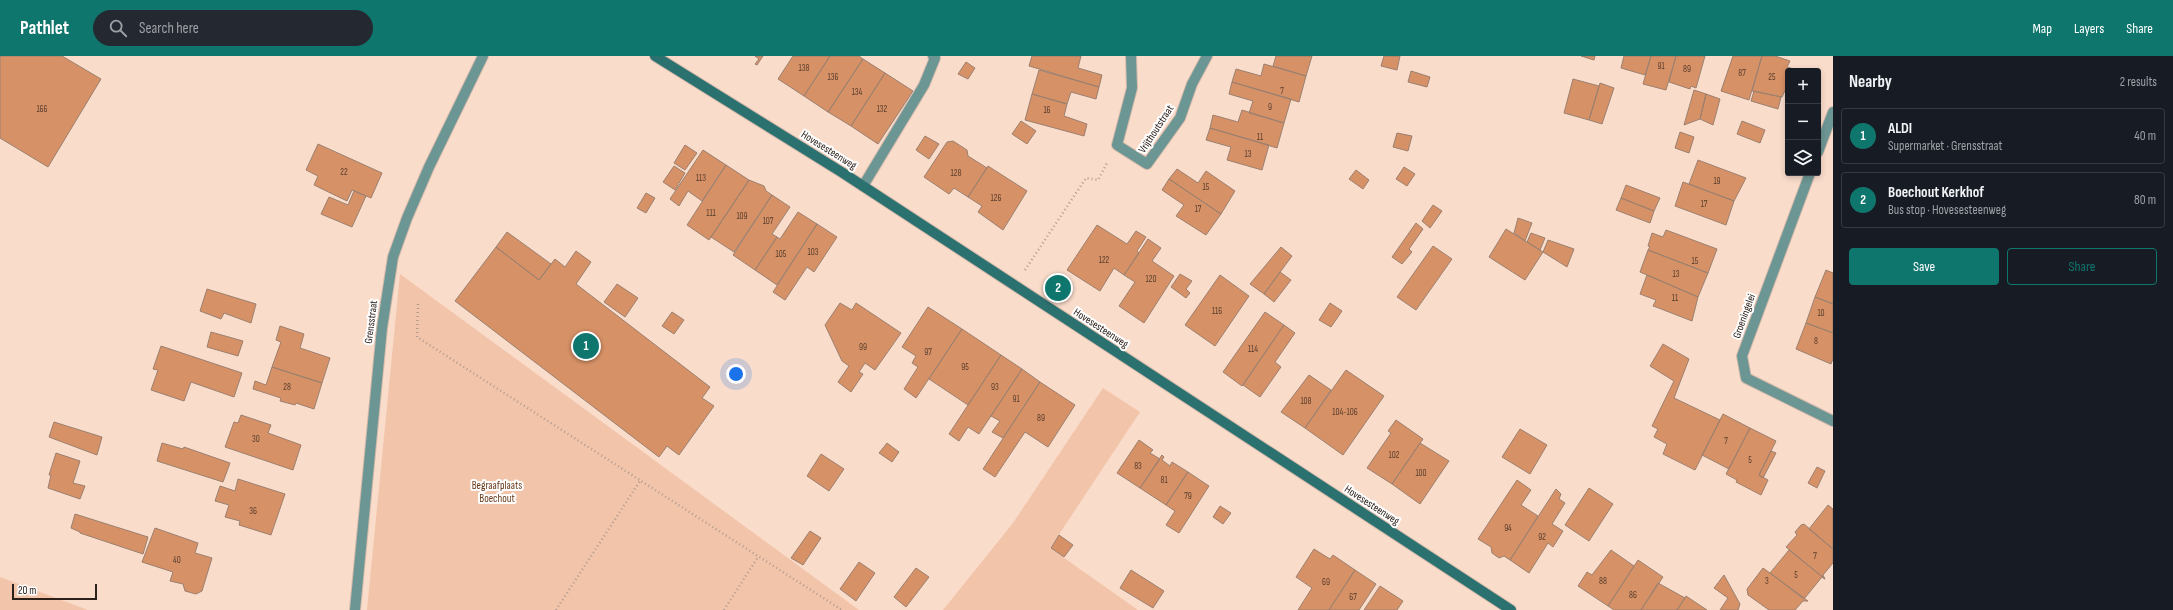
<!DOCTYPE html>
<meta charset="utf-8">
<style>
:root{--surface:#171b24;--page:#242831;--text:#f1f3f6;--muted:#9ea1a6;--line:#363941;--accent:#0f766e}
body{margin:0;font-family:"Sofia Sans Condensed",sans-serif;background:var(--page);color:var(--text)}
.controls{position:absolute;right:12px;top:12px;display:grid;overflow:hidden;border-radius:4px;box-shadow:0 2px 6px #0003}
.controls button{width:36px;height:36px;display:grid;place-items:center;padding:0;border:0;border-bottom:1px solid var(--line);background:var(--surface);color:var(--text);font:20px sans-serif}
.scale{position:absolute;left:12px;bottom:10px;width:85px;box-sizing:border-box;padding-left:4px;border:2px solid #2b201a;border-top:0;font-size:11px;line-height:14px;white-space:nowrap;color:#2b201a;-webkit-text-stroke:3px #fff;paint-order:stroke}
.you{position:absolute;left:736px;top:318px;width:14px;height:14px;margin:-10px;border:3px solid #fff;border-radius:50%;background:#1a73e8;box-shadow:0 0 0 6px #1a73e833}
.badge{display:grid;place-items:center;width:26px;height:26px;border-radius:50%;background:var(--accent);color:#fff;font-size:13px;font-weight:700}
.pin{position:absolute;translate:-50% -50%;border:2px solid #fff;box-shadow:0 1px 4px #0006}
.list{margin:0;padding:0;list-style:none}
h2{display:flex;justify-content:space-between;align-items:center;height:52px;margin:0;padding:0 16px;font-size:17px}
h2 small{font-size:13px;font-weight:400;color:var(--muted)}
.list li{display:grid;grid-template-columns:26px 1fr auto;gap:12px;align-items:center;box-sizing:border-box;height:56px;margin:0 8px 8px;padding:0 8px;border:1px solid var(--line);border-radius:4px}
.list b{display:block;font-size:15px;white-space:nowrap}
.list p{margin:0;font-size:13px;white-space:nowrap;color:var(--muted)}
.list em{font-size:13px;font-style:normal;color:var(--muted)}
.actions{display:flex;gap:8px;padding:12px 16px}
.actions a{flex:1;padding:9px 0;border:1px solid var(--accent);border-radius:4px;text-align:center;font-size:14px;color:var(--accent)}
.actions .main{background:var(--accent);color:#fff}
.icon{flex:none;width:22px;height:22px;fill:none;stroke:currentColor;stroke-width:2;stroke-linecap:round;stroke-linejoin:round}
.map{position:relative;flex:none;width:1833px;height:554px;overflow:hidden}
header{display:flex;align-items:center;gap:24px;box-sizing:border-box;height:56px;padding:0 20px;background:var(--accent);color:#fff}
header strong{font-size:19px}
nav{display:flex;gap:22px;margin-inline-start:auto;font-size:14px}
.search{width:280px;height:36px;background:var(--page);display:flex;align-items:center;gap:10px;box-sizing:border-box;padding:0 14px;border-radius:22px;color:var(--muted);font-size:15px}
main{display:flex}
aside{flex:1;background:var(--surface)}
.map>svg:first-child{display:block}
.green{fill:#f2c4aa}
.building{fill:#d79166;stroke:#9b8070}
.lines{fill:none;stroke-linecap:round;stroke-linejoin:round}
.lane-casing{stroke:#d5baab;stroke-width:12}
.street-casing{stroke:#d5baab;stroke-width:12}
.secondary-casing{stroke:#d5baab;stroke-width:12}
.path{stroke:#b39c8f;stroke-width:2.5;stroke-dasharray:1 3;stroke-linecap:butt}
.lane{stroke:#6c9694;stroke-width:10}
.street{stroke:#6c9694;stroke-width:10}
.secondary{stroke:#2a716f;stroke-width:10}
.labels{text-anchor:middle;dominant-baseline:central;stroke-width:4;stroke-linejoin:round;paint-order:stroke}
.number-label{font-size:9px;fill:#563c2d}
.street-label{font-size:11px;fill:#2b201a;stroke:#fff}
.park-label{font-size:11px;fill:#693a1b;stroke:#fff}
</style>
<header>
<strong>Pathlet</strong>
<div class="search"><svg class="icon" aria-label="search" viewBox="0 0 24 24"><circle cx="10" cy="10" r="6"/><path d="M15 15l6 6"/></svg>Search here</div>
<nav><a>Map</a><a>Layers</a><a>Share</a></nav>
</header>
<main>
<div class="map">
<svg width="1833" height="554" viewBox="0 0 1833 554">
<rect width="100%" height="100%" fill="#fadccb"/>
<path class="green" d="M400,218L859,554H367Z
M1103,332L1140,356L1050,492L1138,554H943L1013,467Z
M0,521L88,554H0Z"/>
<path class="building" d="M0,0H62L101,23L48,111L0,82Z
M755,0H763L757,9L755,8L759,3Z
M793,0H830L804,40L778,23Z
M830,0H859L863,3L828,56L804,40Z
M1032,0H1081L1078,12L1102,19L1099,31L1029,10Z
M1276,0H1312L1306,20L1273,10Z
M1384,0H1400L1397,14L1381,10Z
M1581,0H1595L1594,4Z
M1624,0H1651L1645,19L1621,12Z
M1651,0H1676L1666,34L1643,28Z
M1676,0H1705L1696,32L1691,30L1690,33L1669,26Z
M1733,0H1762L1749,44L1721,35Z
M1762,0H1775L1790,5L1787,11L1797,14L1788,15V28L1782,41L1752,35Z
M863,3L885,17L851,70L828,56Z
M966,6L975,12L968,23L958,18Z
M1264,8L1306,20L1299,46L1232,26L1236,13L1261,20Z
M1039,14L1099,31L1096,43L1071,36L1067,48L1032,38Z
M1411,15L1430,21L1427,31L1408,26Z
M885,17L913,35L878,88L851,70Z
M1573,23L1599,30L1589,64L1564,57Z
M1232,26L1291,43L1284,67L1249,57L1253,45L1229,38Z
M1600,27L1614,32L1602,68L1589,64Z
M1694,34L1706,38L1700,63L1684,69Z
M1754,35L1781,41L1778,53L1751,45Z
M1032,38L1067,48L1064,60L1087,68L1084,80L1025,64Z
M1706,38L1720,43L1713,69L1700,63Z
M1242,54L1284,67L1277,92L1210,72L1213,59L1238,66Z
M1021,65L1036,75L1027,88L1012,78Z
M1742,65L1765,74L1760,87L1737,78Z
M1210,72L1269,89L1262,114L1227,104L1231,91L1206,84Z
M1680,76L1694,81L1689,97L1675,92Z
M1397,77L1412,80L1408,95L1393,91Z
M925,80L939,88L929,103L916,94Z
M953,85L967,94L968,100L987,112L968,141L954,132L949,138L924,121L947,86Z
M318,88L382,117L371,142L352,134L347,145L314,129L318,120L306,114Z
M685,89L697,97L685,114L674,107Z
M703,94L726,109L702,145L688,135L679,150L670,143Z
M1698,104L1746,122L1734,145L1689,128Z
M726,109L749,124L709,184L687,169Z
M674,110L685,117L675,134L663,126Z
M988,110L1027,135L1003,174L978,156L982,150L968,141Z
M1404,111L1415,118L1407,130L1396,123Z
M1177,113L1198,127L1206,115L1235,135L1221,158L1169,123Z
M1356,114L1369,124L1363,133L1349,123Z
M1169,123L1221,158L1206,179L1176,160L1184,149L1162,134Z
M749,124L764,130L766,135L772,139L734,196L711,181Z
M1683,126L1734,145L1726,169L1675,150Z
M1626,129L1660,142L1654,155L1621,142Z
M354,135L366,140L352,171L321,158L329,141L348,149Z
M646,137L655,142L646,157L637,152Z
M772,139L790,151L772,178L777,181L755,214L733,199Z
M1621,142L1654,155L1650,167L1616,154Z
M1433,149L1442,155L1430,172L1422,165Z
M798,156L817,168L777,229L755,214L777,181L780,183Z
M1518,162L1532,167L1525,185L1514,177Z
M1416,167L1423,173L1409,193L1412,196L1402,208L1392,201Z
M817,168L837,181L814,216L807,211L785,244L773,236Z
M1097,169L1127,188L1136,175L1146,181L1137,195L1139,197L1124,219L1114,212L1100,235L1067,214Z
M1506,173L1543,196L1525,224L1489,201Z
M1666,174L1717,193L1708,217L1648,194L1650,191L1648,190L1652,177L1663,181Z
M507,176L551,208L539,224L496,191Z
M1531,177L1545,182L1540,194L1527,186Z
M1148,183L1161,192L1152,205L1174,220L1144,267L1119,250L1135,226L1124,219Z
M1548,184L1574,193L1567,211L1543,196Z
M1433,190L1452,203L1416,254L1397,241Z
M496,191L539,224L555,203L565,211L576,195L591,206L576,228L710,331L702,342L714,350L679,399L667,390L659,401L455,245Z
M1281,191L1292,200L1264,238L1250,228Z
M1648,194L1708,217L1698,241L1640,216Z
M1826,214L1833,217V248L1815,241Z
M1280,216L1291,224L1274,246L1264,238Z
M1180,218L1192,225L1186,233L1190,237L1186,242L1171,231Z
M1220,219L1249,240L1215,290L1185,269Z
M1647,219L1698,241L1692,265L1656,251L1653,250L1656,244L1640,238Z
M617,228L638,242L625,261L604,246Z
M207,233L256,248L251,267L224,257L221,263L200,255Z
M1815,241L1833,248V277L1806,267Z
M840,247L852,254L856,247L901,277L875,314L865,307L859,316L863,318L851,336L838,326L849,310L842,305L825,269Z
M1330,247L1342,255L1331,271L1319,264Z
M928,251L962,273L916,342L904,333L918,311L912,307L916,300L902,291Z
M672,256L684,264L674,278L662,270Z
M1265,256L1284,269L1242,330L1223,316Z
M1806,267L1833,277V303L1831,308L1796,293Z
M1284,269L1295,277L1275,306L1281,311L1260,341L1243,329Z
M280,270L304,278L300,292L330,302L322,327L272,311L281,286L276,284Z
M962,273L1001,299L968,349L929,323Z
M211,276L243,285L238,300L207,291Z
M1663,288L1689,303L1674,342L1720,364L1695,414L1663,398L1667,388L1654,381L1658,373L1652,370L1674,325L1650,310Z
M161,290L242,317L234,341L191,326L184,345L151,334L158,314L153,313Z
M1001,299L1022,313L979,378L968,371L959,385L949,378Z
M272,311L322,327L314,353L296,347L295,349L280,345L281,342L253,333L255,325L266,329Z
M1022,313L1040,326L1003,382L992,376L1000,365L991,360Z
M1346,314L1384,340L1343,399L1305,372Z
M1309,319L1331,334L1305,372L1281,356Z
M1040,326L1075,349L1048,391L1025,376L995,421L983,413Z
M1723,358L1750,372L1729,413L1702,399Z
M241,359L271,369L268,377L301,389L293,414L225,391L234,366L238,367Z
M1396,364L1423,383L1392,428L1367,412L1391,377L1388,375Z
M54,366L102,381L97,399L49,381Z
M1750,372L1776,385L1759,419L1768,424L1761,439L1736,426L1737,424L1726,418Z
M1520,373L1547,389L1530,418L1502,401Z
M1139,384L1153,394L1150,397L1160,403L1140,432L1117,417Z
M162,387L183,393L184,391L230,407L223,426L157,405Z
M887,387L899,396L892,406L879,397Z
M1420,387L1449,405L1420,448L1392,428Z
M1771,395L1776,397L1763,422L1759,419Z
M56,397L80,405L73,427L85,430L80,443L48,432L51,419H49Z
M821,398L844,413L829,435L807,420Z
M1162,399L1164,401L1162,404L1170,410L1172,406L1188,416L1166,449L1140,432Z
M1817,411L1825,415L1817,432L1808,427Z
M1188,416L1209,430L1179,477L1166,469L1175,455L1166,449Z
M238,423L285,438L271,479L239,469L240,465L225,461L229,449L215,445L220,430L235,435Z
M1517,424L1531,434L1521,449L1538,460L1510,504L1504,500L1499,502L1492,497L1491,491L1478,483Z
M1589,432L1613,448L1589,485L1565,469Z
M1556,433L1561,438L1559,443L1565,447L1552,468L1563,475L1553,491L1548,487L1529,517L1510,504Z
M1828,449L1833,453V493L1809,473Z
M1220,450L1231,457L1223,468L1213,461Z
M75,458L148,481L143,498L80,477V476L71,472Z
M1804,468L1833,493V507L1823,519L1825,523L1786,491L1797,479L1795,476L1801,469Z
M155,472L198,487L195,497L212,502L202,535L196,538L185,535L183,528L170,525L173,516L142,506Z
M810,475L821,482L803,509L791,502Z
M1059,479L1073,489L1064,501L1051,492Z
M1314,493L1330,503L1333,499L1355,514L1329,554H1298L1312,532L1296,521Z
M1611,494L1634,510L1608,550L1578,530L1587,516L1592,519Z
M1789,494L1825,523L1822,521L1804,543L1770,517Z
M1638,504L1663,521L1641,554H1614L1608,550Z
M859,506L875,517L856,545L840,533Z
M916,512L929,521L906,551L894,541Z
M1763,512L1770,517L1808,545H1803L1795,554H1769L1748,539L1747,533Z
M1131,514L1164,535L1153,552L1120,532Z
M1355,514L1376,528L1359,554H1329Z
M1724,519L1740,548L1738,554H1720L1728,542L1714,532Z
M1658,527L1685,542L1677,554H1641Z
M1380,530L1403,545L1397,554H1364Z
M1686,540L1707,554H1677Z"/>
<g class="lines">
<defs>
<path id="lane" d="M863,130L924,29L935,2L933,0"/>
<path id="street" d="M1131,0L1132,32L1117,89L1147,108L1180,62L1192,28L1207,0
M1818,96L1833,56
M1810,117L1742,300L1746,322L1833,365
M355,554L382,272L393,201L407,162L429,111L483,0"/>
<path id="secondary" d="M655,0L843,117L1511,554"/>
</defs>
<use href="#lane" class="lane-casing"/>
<use href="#street" class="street-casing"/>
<use href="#secondary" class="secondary-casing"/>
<path class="path" d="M1025,214L1086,122L1098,124L1108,105
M418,248L417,281L842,554
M556,554L640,425
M724,554L758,501"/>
<use href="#lane" class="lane"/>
<use href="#street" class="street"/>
<use href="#secondary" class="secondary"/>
</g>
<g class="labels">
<g class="number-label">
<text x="1661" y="10">91</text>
<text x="804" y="12">138</text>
<text x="1687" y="13">89</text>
<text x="1742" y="17">87</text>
<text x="833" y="21">136</text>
<text x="1772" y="21">25</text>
<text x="1282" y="35">7</text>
<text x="857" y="36">134</text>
<text x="1270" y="51">9</text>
<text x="42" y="53">166</text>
<text x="882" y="53">132</text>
<text x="1047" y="54">16</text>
<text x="1260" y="81">11</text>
<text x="1248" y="98">13</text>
<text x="344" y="116">22</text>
<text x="956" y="117">128</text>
<text x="701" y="122">113</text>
<text x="1717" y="125">19</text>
<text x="1206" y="131">15</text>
<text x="996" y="142">126</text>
<text x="1704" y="148">17</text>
<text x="1198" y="153">17</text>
<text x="711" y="157">111</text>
<text x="742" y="160">109</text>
<text x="768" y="165">107</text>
<text x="813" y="196">103</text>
<text x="781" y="198">105</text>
<text x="1104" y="204">122</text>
<text x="1695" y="205">15</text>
<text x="1676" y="218">13</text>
<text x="1151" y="223">120</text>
<text x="1675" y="242">11</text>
<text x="1217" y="255">116</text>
<text x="1821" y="257">10</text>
<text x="1816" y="285">8</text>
<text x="863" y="291">99</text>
<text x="1253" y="293">114</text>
<text x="928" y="296">97</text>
<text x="965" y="311">95</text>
<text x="287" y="331">28</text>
<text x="995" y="331">93</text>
<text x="1016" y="343">91</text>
<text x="1306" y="345">108</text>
<text x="1345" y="356">104-106</text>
<text x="1041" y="362">89</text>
<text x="256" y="383">30</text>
<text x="1726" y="385">7</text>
<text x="1394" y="399">102</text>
<text x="1750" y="404">5</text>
<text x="1138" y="410">83</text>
<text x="1421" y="417">100</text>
<text x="1164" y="424">81</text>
<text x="1188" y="440">79</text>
<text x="253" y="455">36</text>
<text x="1508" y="472">94</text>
<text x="1542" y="481">92</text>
<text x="1815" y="500">7</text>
<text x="177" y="504">40</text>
<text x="1796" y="519">5</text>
<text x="1603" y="525">88</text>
<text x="1767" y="525">3</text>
<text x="1326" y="526">69</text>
<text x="1633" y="539">86</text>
<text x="1353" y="541">67</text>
</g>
<g class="street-label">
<text transform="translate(1156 73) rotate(-57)">Vrijthoutstraat</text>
<text transform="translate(829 94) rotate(32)">Hovesesteenweg</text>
<text transform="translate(1744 260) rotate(-70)">Groeningelei</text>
<text transform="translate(371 266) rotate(-83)">Grensstraat</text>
<text transform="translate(1101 272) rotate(33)">Hovesesteenweg</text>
<text transform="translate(1372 449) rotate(33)">Hovesesteenweg</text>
</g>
<g class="park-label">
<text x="497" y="429">Begraafplaats<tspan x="497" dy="13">Boechout</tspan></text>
</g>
</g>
</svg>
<div class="controls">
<button>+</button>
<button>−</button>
<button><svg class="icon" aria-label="layers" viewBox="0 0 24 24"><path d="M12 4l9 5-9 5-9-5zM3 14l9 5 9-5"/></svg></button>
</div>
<div class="scale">20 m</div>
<div class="you"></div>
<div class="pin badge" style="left:586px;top:290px">1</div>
<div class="pin badge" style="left:1058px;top:232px">2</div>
</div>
<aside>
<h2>Nearby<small>2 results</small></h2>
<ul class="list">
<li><span class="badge">1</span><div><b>ALDI</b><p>Supermarket · Grensstraat</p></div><em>40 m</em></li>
<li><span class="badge">2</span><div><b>Boechout Kerkhof</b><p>Bus stop · Hovesesteenweg</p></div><em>80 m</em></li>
</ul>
<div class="actions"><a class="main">Save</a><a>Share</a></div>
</aside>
</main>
